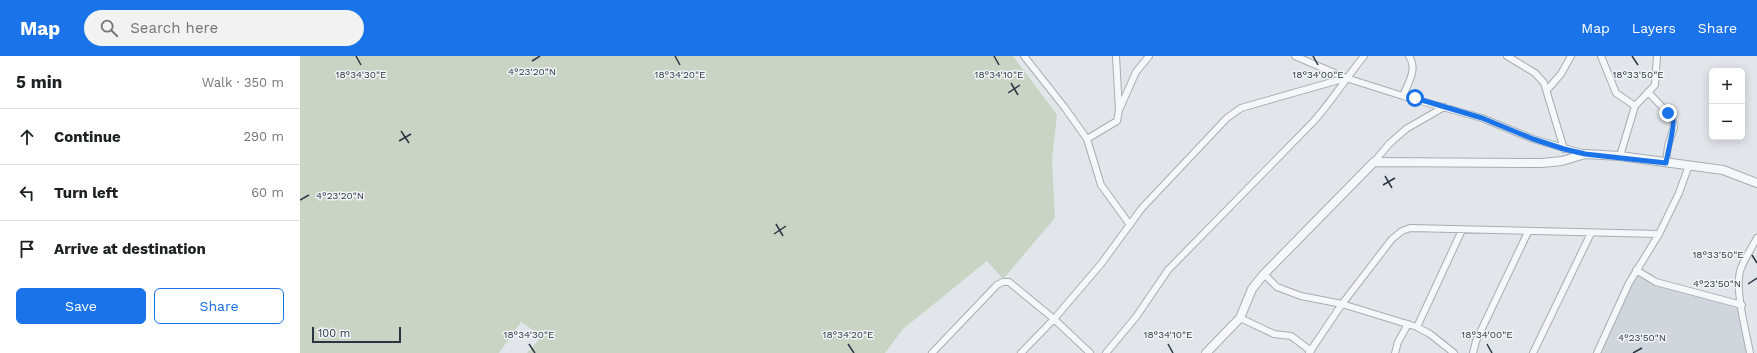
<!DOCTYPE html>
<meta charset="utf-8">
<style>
:root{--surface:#fff;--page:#f2f2f2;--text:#202124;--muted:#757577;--line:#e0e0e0;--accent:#1a73e8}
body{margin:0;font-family:"Work Sans",sans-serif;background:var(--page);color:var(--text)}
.controls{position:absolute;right:12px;top:12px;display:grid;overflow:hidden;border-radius:6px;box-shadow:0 2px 10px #0003}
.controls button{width:36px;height:36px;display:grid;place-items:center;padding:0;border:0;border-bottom:1px solid var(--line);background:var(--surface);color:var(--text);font:20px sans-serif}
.scale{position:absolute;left:12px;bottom:10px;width:89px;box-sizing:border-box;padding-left:4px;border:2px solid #2b3542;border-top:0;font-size:11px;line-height:14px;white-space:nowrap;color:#2b3542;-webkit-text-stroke:3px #f2f5f7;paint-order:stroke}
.stop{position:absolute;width:12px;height:12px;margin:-9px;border:3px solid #1a73e8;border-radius:50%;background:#fff}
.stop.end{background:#1a73e8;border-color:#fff;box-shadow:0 1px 4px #0008}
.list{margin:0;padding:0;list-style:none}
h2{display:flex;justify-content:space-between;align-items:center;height:52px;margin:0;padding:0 16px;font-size:17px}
h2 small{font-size:13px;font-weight:400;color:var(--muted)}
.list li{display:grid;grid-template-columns:26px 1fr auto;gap:12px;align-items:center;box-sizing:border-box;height:56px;padding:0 16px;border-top:1px solid var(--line)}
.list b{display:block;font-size:15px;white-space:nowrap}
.list em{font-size:13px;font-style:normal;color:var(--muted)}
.actions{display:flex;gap:8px;padding:12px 16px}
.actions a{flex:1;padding:9px 0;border:1px solid var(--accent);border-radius:6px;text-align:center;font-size:14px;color:var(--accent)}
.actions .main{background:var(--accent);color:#fff}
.icon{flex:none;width:22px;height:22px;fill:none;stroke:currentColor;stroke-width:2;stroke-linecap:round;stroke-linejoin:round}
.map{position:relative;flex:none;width:1457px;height:297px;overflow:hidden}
header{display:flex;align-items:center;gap:24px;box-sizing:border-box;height:56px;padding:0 20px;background:var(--accent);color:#fff}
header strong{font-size:19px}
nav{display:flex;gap:22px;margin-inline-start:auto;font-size:14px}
.search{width:280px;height:36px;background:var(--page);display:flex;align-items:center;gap:10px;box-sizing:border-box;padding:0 14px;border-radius:22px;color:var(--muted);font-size:15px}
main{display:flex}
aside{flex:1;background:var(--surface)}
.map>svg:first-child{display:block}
.built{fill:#d1d5dc}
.green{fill:#c9d4c4}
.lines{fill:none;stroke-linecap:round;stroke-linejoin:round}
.minor-casing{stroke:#a7adb4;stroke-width:8}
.tertiary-casing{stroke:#a7adb4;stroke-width:10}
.minor{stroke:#f5f7f8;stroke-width:6}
.tertiary{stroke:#f5f7f8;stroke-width:8}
.route{stroke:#1a73e8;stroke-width:5}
.ticks{fill:none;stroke:#2b3542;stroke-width:1.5}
.ticks-label{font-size:10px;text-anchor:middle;fill:#2b3542;stroke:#f2f5f7;stroke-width:3;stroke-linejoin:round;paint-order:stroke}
</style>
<header>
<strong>Map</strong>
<div class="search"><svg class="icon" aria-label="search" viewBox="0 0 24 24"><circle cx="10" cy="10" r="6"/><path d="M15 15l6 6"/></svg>Search here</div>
<nav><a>Map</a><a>Layers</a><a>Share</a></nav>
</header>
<main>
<aside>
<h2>5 min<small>Walk · 350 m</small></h2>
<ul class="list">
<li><svg class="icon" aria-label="ahead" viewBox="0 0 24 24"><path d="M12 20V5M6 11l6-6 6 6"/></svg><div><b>Continue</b></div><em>290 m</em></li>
<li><svg class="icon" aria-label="left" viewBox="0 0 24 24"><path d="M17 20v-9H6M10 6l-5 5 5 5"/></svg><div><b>Turn left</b></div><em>60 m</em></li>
<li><svg class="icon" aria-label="arrive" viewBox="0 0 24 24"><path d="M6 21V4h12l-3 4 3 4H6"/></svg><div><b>Arrive at destination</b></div></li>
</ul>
<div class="actions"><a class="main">Save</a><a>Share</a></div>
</aside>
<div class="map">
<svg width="1457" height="297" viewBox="0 0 1457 297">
<rect width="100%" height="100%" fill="#e2e6ea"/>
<path class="built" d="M1331,215L1360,229L1443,254L1450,297H1297L1295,293Z"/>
<path class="green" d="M0,0H713L757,59L752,104L755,162L703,223L687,205L603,273L585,297H227L242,280L221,266L199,297H0Z"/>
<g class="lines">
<defs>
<path id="minor" d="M724,0L765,52L787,83L801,129L830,169
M995,0L1046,22L1103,40L1182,62L1233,83L1285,98
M1207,0L1235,17L1244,27L1264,93
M1301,0L1316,37L1335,50
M1247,34L1261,18L1271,0
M1348,36L1368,57L1373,65L1374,71L1368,90L1366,107
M1103,40C1108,27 1118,13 1109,0
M820,52L836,16L849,0
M787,83L817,65L819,54L816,0
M1320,100L1335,50L1355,29L1357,0
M1074,106L1089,88L1106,73L1144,51
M1336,214L1356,226L1442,249
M964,218L977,231L1001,240L1042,248L1117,271L1130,278L1154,297
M940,262L974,278L991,280L1011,295
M1117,271L1162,174
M632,297L697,229L703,226H709L754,263L790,297
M721,297L754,263L801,208L842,152L927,62L941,52L1046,22
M806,297L836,261L868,214L1013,66C1032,45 1046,22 1064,0
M1009,297L1042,248L1092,183L1102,175L1110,172L1359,178
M1095,297L1098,286L1108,268
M1173,297L1176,285L1228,176
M1233,297L1291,177
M1297,297L1329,227L1359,178L1379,137L1389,109
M1450,297C1446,275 1435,236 1440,215C1444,203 1451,193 1457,182"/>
<path id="tertiary" d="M906,297L940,262L952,233L964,218L1074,106L1242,107L1262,105L1285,98L1320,100L1423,114L1457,127"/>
</defs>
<use href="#minor" class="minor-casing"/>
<use href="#tertiary" class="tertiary-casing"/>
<use href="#minor" class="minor"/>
<use href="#tertiary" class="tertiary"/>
</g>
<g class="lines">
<path class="route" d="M1115,42L1182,62L1233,83L1264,93L1285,98L1366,107C1367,99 1375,69 1373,65C1373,63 1370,60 1368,57"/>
</g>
<path class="ticks" d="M56,0L61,9M375,0L380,9M694,0L699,9M1013,0L1018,9M1332,0L1338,9M232,5L240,0M711,27L718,39M708,37L720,29M101,75L109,87M99,85L111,78M1085,120L1092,132M1083,129L1095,122M0,144L9,139M476,168L483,180M474,178L486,170M1452,199L1457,207M1448,228L1457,222M229,288L235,297M548,288L554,297M868,288L873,297M1187,288L1192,297M1333,297L1342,292"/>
<g class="ticks-label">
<text x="232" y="19">4°23'20"N</text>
<text x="1018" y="22">18°34'00"E</text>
<text x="1338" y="22">18°33'50"E</text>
<text x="61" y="22">18°34'30"E</text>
<text x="699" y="22">18°34'10"E</text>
<text x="380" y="22">18°34'20"E</text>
<text x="40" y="143">4°23'20"N</text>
<text x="1418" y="202">18°33'50"E</text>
<text x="1417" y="231">4°23'50"N</text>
<text x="229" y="282">18°34'30"E</text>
<text x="548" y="282">18°34'20"E</text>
<text x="868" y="282">18°34'10"E</text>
<text x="1187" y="282">18°34'00"E</text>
<text x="1342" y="285">4°23'50"N</text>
</g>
</svg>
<div class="controls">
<button>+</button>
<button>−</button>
</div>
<div class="scale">100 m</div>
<div class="stop" style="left:1115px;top:42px"></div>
<div class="stop end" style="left:1368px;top:57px"></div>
</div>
</main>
